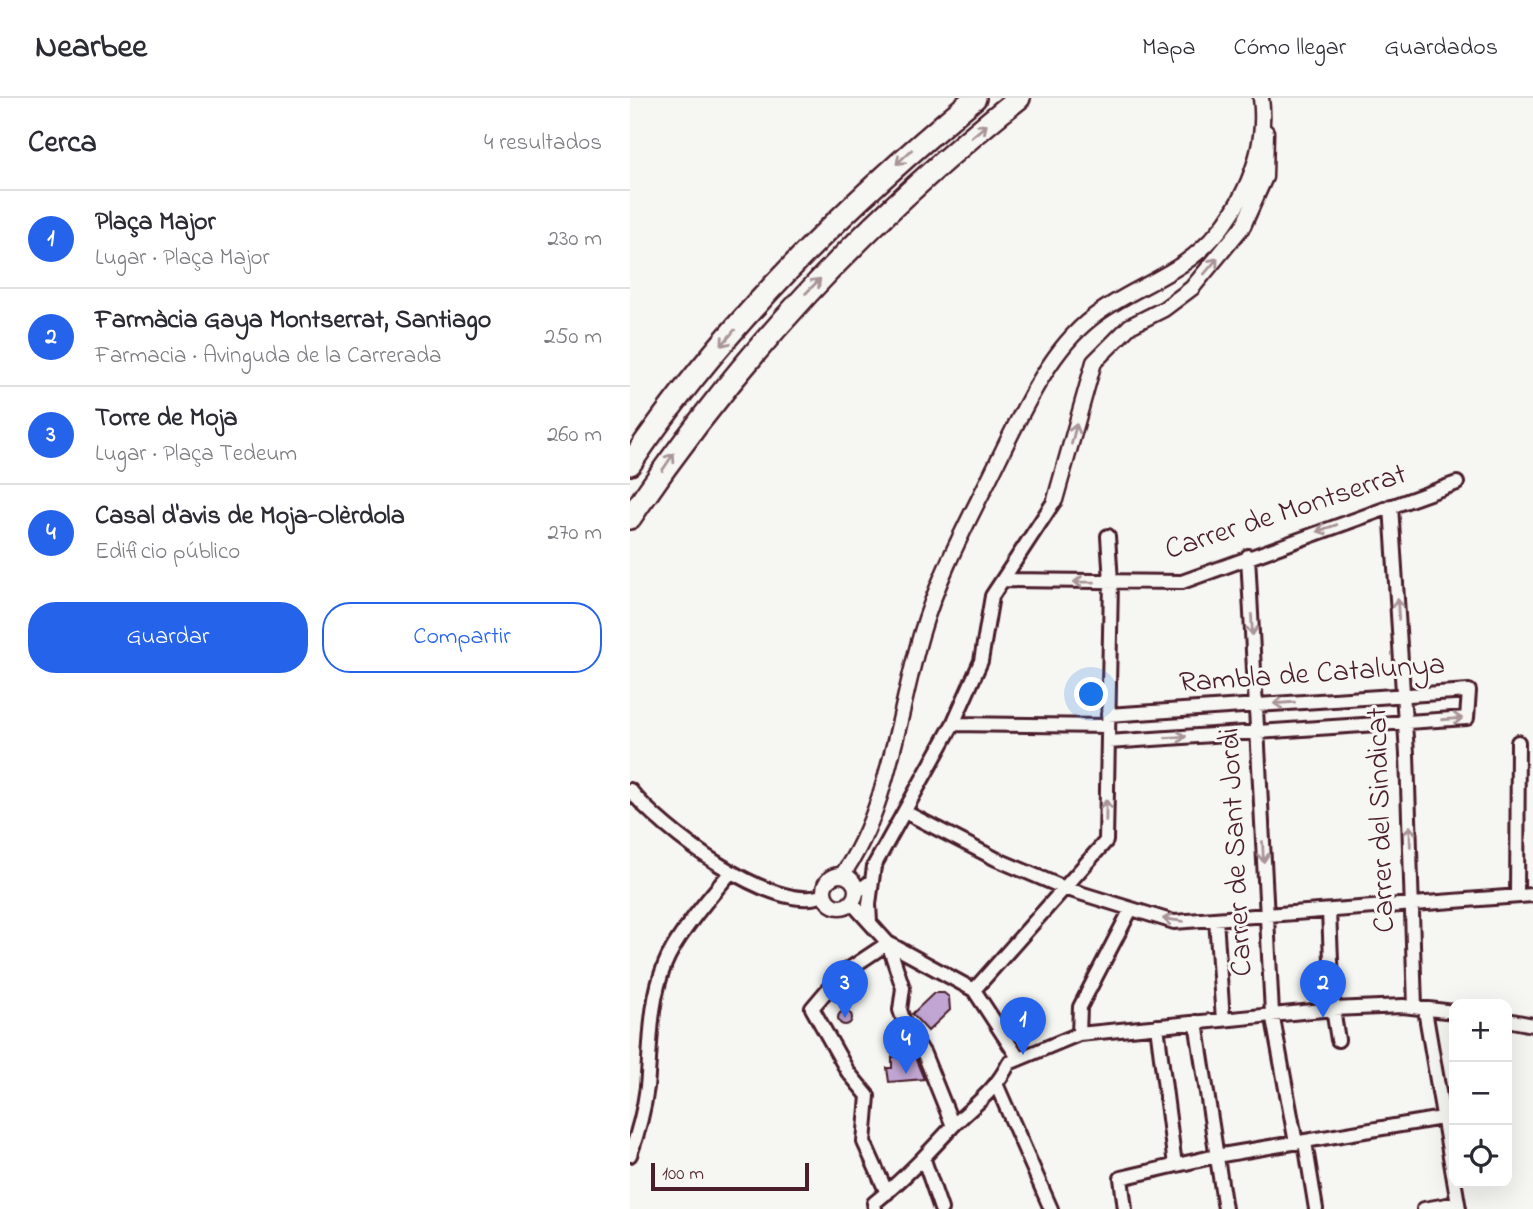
<!DOCTYPE html>
<html lang="es">
<meta charset="utf-8">
<style>
:root{--surface:#fff;--page:#f2f2f3;--text:#2b2b33;--muted:#7c7c81;--line:#e1e1e2;--accent:#2563eb}
body{margin:0;font-family:"Indie Flower",sans-serif;background:var(--page);color:var(--text)}
.controls{position:absolute;right:21px;bottom:21px;display:grid;overflow:hidden;border-radius:14px;box-shadow:0 7px 28px #0002}
.controls button{width:63px;height:63px;display:grid;place-items:center;padding:0;border:0;border-bottom:2px solid var(--line);background:var(--surface);color:var(--text);font:35px sans-serif}
.scale{position:absolute;left:21px;bottom:18px;width:158px;box-sizing:border-box;padding-left:7px;border:4px solid #4a1f2b;border-top:0;font-size:19px;line-height:24px;white-space:nowrap;color:#4a1f2b;-webkit-text-stroke:5px #f6f6f2;paint-order:stroke}
.you{position:absolute;left:462px;top:597px;width:24px;height:24px;margin:-18px;border:5px solid #fff;border-radius:50%;background:#1a73e8;box-shadow:0 0 0 10px #1a73e833}
.badge{display:grid;place-items:center;width:46px;height:46px;border-radius:50%;background:var(--accent);color:#fff;font-size:23px;font-weight:700}
.pin{position:absolute;translate:-50% -58px;filter:drop-shadow(0 2px 4px #0008)}
.pin::after{content:'';position:absolute;top:37px;width:24px;height:21px;background:inherit;clip-path:polygon(0 0,100% 0,50% 100%)}
.list{margin:0;padding:0;list-style:none}
h2{display:flex;justify-content:space-between;align-items:center;height:91px;margin:0;padding:0 28px;font-size:30px}
h2 small{font-size:23px;font-weight:400;color:var(--muted)}
.list li{display:grid;grid-template-columns:46px 1fr auto;gap:21px;align-items:center;box-sizing:border-box;height:98px;padding:0 28px;border-top:2px solid var(--line)}
.list b{display:block;font-size:26px;white-space:nowrap}
.list p{margin:0;font-size:23px;white-space:nowrap;color:var(--muted)}
.list em{font-size:23px;font-style:normal;color:var(--muted)}
.actions{display:flex;gap:14px;padding:21px 28px}
.actions a{flex:1;padding:16px 0;border:2px solid var(--accent);border-radius:28px;text-align:center;font-size:24px;color:var(--accent)}
.actions .main{background:var(--accent);color:#fff}
.icon{flex:none;width:38px;height:38px;fill:none;stroke:currentColor;stroke-width:2;stroke-linecap:round;stroke-linejoin:round}
.map{position:relative;flex:none;width:903px;height:1111px;overflow:hidden}
header{display:flex;align-items:center;gap:42px;box-sizing:border-box;height:98px;padding:0 35px;background:var(--surface);border-bottom:2px solid var(--line)}
header strong{font-size:33px}
nav{display:flex;gap:38px;margin-inline-start:auto;font-size:24px}
main{display:flex}
aside{flex:1;background:var(--surface)}
.map>svg:first-child{display:block}
.building{fill:#c1a6d3;stroke:#4a1f2b;stroke-width:2}
.lines{fill:none;stroke-linecap:round;stroke-linejoin:round}
.minor-casing{stroke:#4a1f2b;stroke-width:18}
.tertiary-casing{stroke:#4a1f2b;stroke-width:19}
.motorway-casing{stroke:#4a1f2b;stroke-width:26}
.minor{stroke:#f6f6f2;stroke-width:12}
.tertiary{stroke:#f6f6f2;stroke-width:14}
.motorway{stroke:#f6f6f2;stroke-width:21}
.oneway{stroke:#a99598}
.labels{text-anchor:middle;dominant-baseline:central;stroke-width:6;stroke-linejoin:round;paint-order:stroke}
.street-label{font-size:30px;fill:#4a1f2b;stroke:#f6f6f2}
</style>
<header>
<strong>Nearbee</strong>
<nav><a>Mapa</a><a>Cómo llegar</a><a>Guardados</a></nav>
</header>
<main>
<aside>
<h2>Cerca<small>4 resultados</small></h2>
<ul class="list">
<li><span class="badge">1</span><div><b>Plaça Major</b><p>Lugar · Plaça Major</p></div><em>230 m</em></li>
<li><span class="badge">2</span><div><b>Farmàcia Gaya Montserrat, Santiago</b><p>Farmacia · Avinguda de la Carrerada</p></div><em>250 m</em></li>
<li><span class="badge">3</span><div><b>Torre de Moja</b><p>Lugar · Plaça Tedeum</p></div><em>260 m</em></li>
<li><span class="badge">4</span><div><b>Casal d'avis de Moja-Olèrdola</b><p>Edificio público</p></div><em>270 m</em></li>
</ul>
<div class="actions"><a class="main">Guardar</a><a>Compartir</a></div>
</aside>
<div class="map">
<svg width="903" height="1111" viewBox="0 0 903 1111">
<rect width="100%" height="100%" fill="#f6f6f2"/>
<filter id="ink" filterUnits="userSpaceOnUse"><feTurbulence type="fractalNoise" baseFrequency=".0143" numOctaves="2"/><feDisplacementMap in="SourceGraphic" scale="14" xChannelSelector="R" yChannelSelector="G"/><feConvolveMatrix kernelMatrix="1 2 1 2 8 2 1 2 1" color-interpolation-filters="sRGB"/></filter>
<g filter="url(#ink)">
<path class="building" d="M304,895H314L319,899L320,912L298,933L282,916Z
M208 920a7 7 0 1 1 14 0a7 7 0 1 1-14 0Z
M284,957L294,981L259,984L257,970H262V959Z"/>
<g class="lines">
<defs>
<path id="minor" d="M761,408L777,656L785,909
M618,458L642,915L666,1045
M373,482L552,484L827,385
M323,626L478,628
M478,644L837,620L839,593L478,617
M0,692C31,731 144,818 194,797
M275,714L366,761L437,791L544,824L903,797
M226,794L242,783
M887,798L888,644
M221,804L258,845L344,892L389,961
M699,813L703,911L708,942
M586,821L593,922
M240,824L239,806L244,768L323,626L351,563L362,498L425,402
M258,845L273,890L270,912L274,924L294,956L323,1028
M344,892L476,743L481,484L478,438
M795,912L829,1111
M877,922L903,927
M566,924L595,1111
M527,928L545,1067
M449,936L450,909L501,811
M367,988L421,1111
M675,1044L686,1111
M0,1057C8,1035 14,1012 17,989C21,948 19,905 35,866C46,838 81,797 101,774
M294,1062L311,1111
M257,1095L234,1044L238,998L218,974L182,910L210,877L258,845
M245,1111L244,1105C273,1082 297,1056 322,1029C344,1006 364,995 379,965L449,936L703,911L773,908L824,914
M495,1111L491,1080L586,1058L812,1020
M794,1111L828,1105"/>
<path id="tertiary" d="M425,402L464,264L500,228L534,211L562,190L613,128L635,79L636,34
M194 793a16 16 0 1 1 32 0a16 16 0 1 1-32 0Z
M212,777C258,714 269,612 291,537C306,485 332,435 356,387C374,351 391,313 412,279C426,256 442,235 463,219C491,197 525,185 554,165C604,131 639,61 631,0"/>
<path id="motorway" d="M0,366C94,227 216,107 345,0
M0,420C111,256 234,124 389,0"/>
</defs>
<use href="#minor" class="minor-casing"/>
<use href="#tertiary" class="tertiary-casing"/>
<use href="#motorway" class="motorway-casing"/>
<use href="#minor" class="minor"/>
<use href="#tertiary" class="tertiary"/>
<use href="#motorway" class="motorway"/>
</g>
<defs><path id="oneway-shaft" d="M-6 0H5M1.5-3L5.5 0L1.5 3" fill="none" stroke-width="1.6" stroke-linecap="round" stroke-linejoin="round" transform="scale(1.75)"/></defs>
<g class="oneway">
<use href="#oneway-shaft" transform="translate(349 33) rotate(-40)"/>
<use href="#oneway-shaft" transform="translate(274 59) rotate(137)"/>
<use href="#oneway-shaft" transform="translate(581 168) rotate(-50)"/>
<use href="#oneway-shaft" transform="translate(183 188) rotate(-45)"/>
<use href="#oneway-shaft" transform="translate(98 240) rotate(130)"/>
<use href="#oneway-shaft" transform="translate(444 336) rotate(-76)"/>
<use href="#oneway-shaft" transform="translate(38 364) rotate(-56)"/>
<use href="#oneway-shaft" transform="translate(697 430) rotate(161)"/>
<use href="#oneway-shaft" transform="translate(454 484) rotate(-179)"/>
<use href="#oneway-shaft" transform="translate(768 511) rotate(-94)"/>
<use href="#oneway-shaft" transform="translate(622 527) rotate(87)"/>
<use href="#oneway-shaft" transform="translate(654 605) rotate(176)"/>
<use href="#oneway-shaft" transform="translate(822 621) rotate(-4)"/>
<use href="#oneway-shaft" transform="translate(546 639) rotate(-4)"/>
<use href="#oneway-shaft" transform="translate(476 712) rotate(-89)"/>
<use href="#oneway-shaft" transform="translate(780 738) rotate(-92)"/>
<use href="#oneway-shaft" transform="translate(633 754) rotate(87)"/>
<use href="#oneway-shaft" transform="translate(543 822) rotate(-172)"/>
</g>
</g>
<g class="labels">
<g class="street-label">
<text transform="translate(656 415) rotate(-18)">Carrer de Montserrat</text>
<text transform="translate(682 577) rotate(-4)">Rambla de Catalunya</text>
<text transform="translate(752 722) rotate(-92)">Carrer del Sindicat</text>
<text transform="translate(607 754) rotate(-93)">Carrer de Sant Jordi</text>
</g>
</g>
</svg>
<div class="controls">
<button>+</button>
<button>−</button>
<button><svg class="icon" aria-label="locate" viewBox="0 0 24 24"><circle cx="12" cy="12" r="6"/><path d="M12 2v4M12 18v4M2 12h4M18 12h4"/></svg></button>
</div>
<div class="scale">100 m</div>
<div class="you"></div>
<div class="pin badge" style="left:393px;top:957px">1</div>
<div class="pin badge" style="left:693px;top:920px">2</div>
<div class="pin badge" style="left:215px;top:920px">3</div>
<div class="pin badge" style="left:276px;top:976px">4</div>
</div>
</main>
